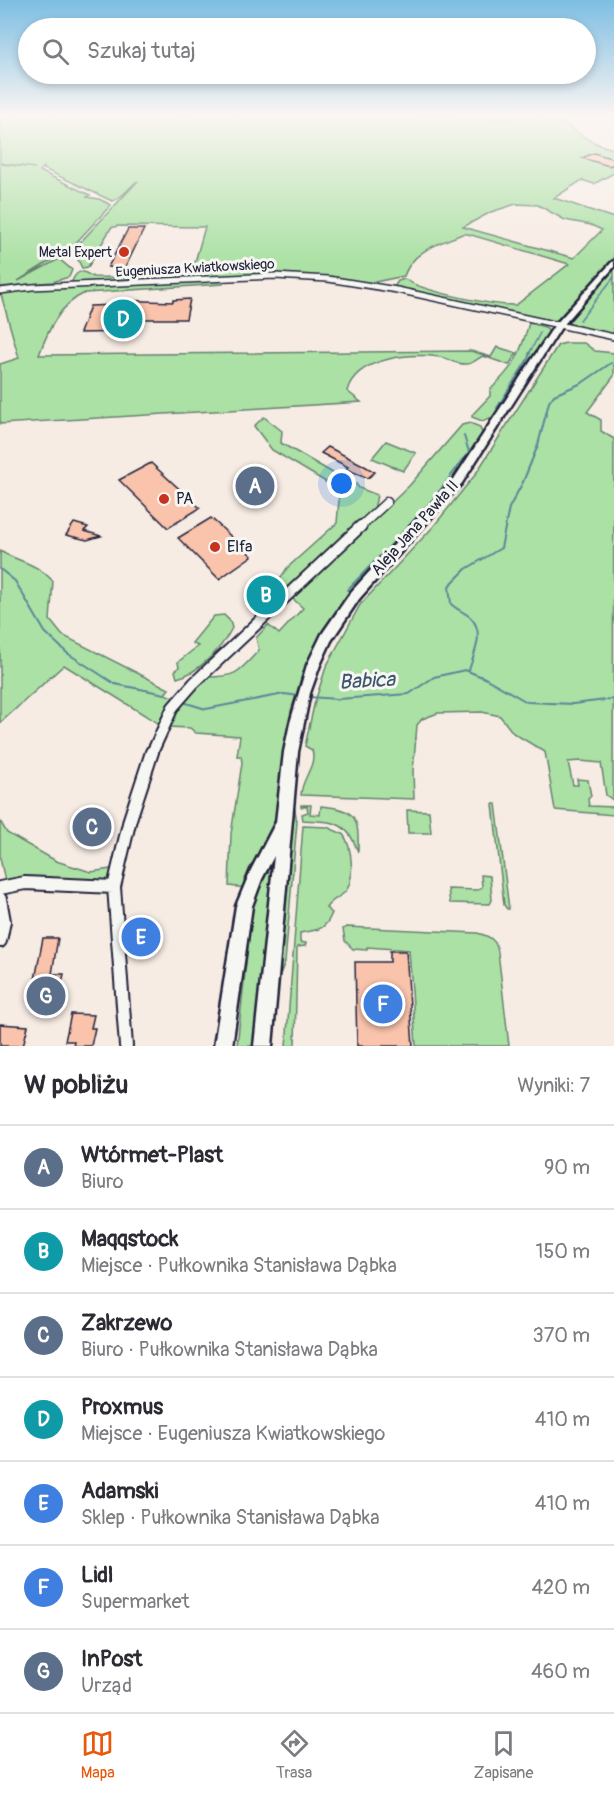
<!DOCTYPE html>
<html lang="pl">
<meta charset="utf-8">
<style>
:root{--surface:#fff;--page:#f2f2f3;--text:#2b2b33;--muted:#7c7c81;--line:#e1e1e2;--accent:#ea580c}
body{margin:0;font-family:Pangolin,sans-serif;background:var(--page);color:var(--text)}
.you{position:absolute;left:342px;top:484px;width:21px;height:21px;margin:-15px;border:4px solid #fff;border-radius:50%;background:#1a73e8;box-shadow:0 0 0 9px #1a73e833}
.badge{display:grid;place-items:center;width:39px;height:39px;border-radius:50%;background:var(--accent);color:#fff;font-size:20px;font-weight:700}
.pin{position:absolute;translate:-50% -50%;border:3px solid #fff;box-shadow:0 2px 6px #0006}
.list{margin:0;padding:0;list-style:none}
h2{display:flex;justify-content:space-between;align-items:center;height:78px;margin:0;padding:0 24px;font-size:26px}
h2 small{font-size:20px;font-weight:400;color:var(--muted)}
.list li{display:grid;grid-template-columns:39px 1fr auto;gap:18px;align-items:center;box-sizing:border-box;height:84px;padding:0 24px;border-top:2px solid var(--line)}
.list b{display:block;font-size:22px;white-space:nowrap}
.list p{margin:0;font-size:20px;white-space:nowrap;color:var(--muted)}
.list em{font-size:20px;font-style:normal;color:var(--muted)}
.icon{flex:none;width:33px;height:33px;fill:none;stroke:currentColor;stroke-width:2;stroke-linecap:round;stroke-linejoin:round}
.map{position:relative;flex:none;width:614px;height:1046px;overflow:hidden}
.search{position:absolute;background:var(--surface);box-shadow:0 3px 9px #0003;left:18px;right:18px;top:18px;height:66px;display:flex;align-items:center;gap:15px;box-sizing:border-box;padding:0 21px;border-radius:33px;color:var(--muted);font-size:22px}
.sheet{height:666px;background:var(--surface)}
nav{display:flex;justify-content:space-around;align-items:center;box-sizing:border-box;height:84px;border-top:2px solid var(--line);background:var(--surface);font-size:16px;color:var(--muted)}
nav a{display:grid;justify-items:center;gap:3px}
nav .on{color:var(--accent)}
.map>svg:first-child{display:block}
.green{fill:#abe1a4;stroke:#668270;stroke-width:1.5;fill-rule:evenodd}
.lines{fill:none;stroke-linecap:round;stroke-linejoin:round}
.stream-far1{stroke:#59889a;stroke-width:1.5}
.stream{stroke:#59889a;stroke-width:2}
.building{fill:#f9c3ac;stroke:#22223b;stroke-width:1.5}
.minor-far3-casing{stroke:#22223b;stroke-width:8}
.minor-far2-casing{stroke:#22223b;stroke-width:11}
.minor-far1-casing{stroke:#22223b;stroke-width:14}
.minor-casing{stroke:#22223b;stroke-width:16}
.tertiary-casing{stroke:#22223b;stroke-width:5}
.minor-far3{stroke:#f6f6f2;stroke-width:5}
.minor-far2{stroke:#f6f6f2;stroke-width:8}
.minor-far1{stroke:#f6f6f2;stroke-width:10}
.minor{stroke:#f6f6f2;stroke-width:12}
.tertiary{fill:#f6f6f2;fill-rule:evenodd}
.poi-dot{fill:#c8321e;stroke:#f6f6f2;stroke-width:2}
.labels{text-anchor:middle;dominant-baseline:central;stroke-width:6;stroke-linejoin:round;paint-order:stroke}
.far-poi-label{font-size:14px;fill:#22223b;stroke:#f6f6f2;text-anchor:end}
.far-street-label{font-size:14px;fill:#22223b;stroke:#f6f6f2}
.poi-label{font-size:16px;fill:#22223b;stroke:#f6f6f2;text-anchor:start}
.street-label{font-size:16px;fill:#22223b;stroke:#f6f6f2}
.near-water-label{font-size:21px;font-style:italic;fill:#3d556b;stroke:#f6f6f2}
</style>
<div class="map">
<svg width="614" height="1046" viewBox="0 0 614 1046">
<rect width="100%" height="100%" fill="#f7ece4"/>
<filter id="ink" filterUnits="userSpaceOnUse"><feTurbulence type="fractalNoise" baseFrequency=".0167" numOctaves="2"/><feDisplacementMap in="SourceGraphic" scale="12" xChannelSelector="R" yChannelSelector="G"/><feConvolveMatrix kernelMatrix="1 2 1 2 8 2 1 2 1" color-interpolation-filters="sRGB"/></filter>
<g filter="url(#ink)">
<path class="green" d="M0,116H480L504,119L513,117L565,116L561,121C578,133 593,145 614,149V173L594,184L582,180L554,198L614,218V259L559,319L554,321L397,289L394,287L398,281L405,279C420,291 495,306 516,305L569,264L468,234H462C439,244 413,250 404,276L365,284L319,277L73,283L72,281C78,268 83,271 93,277L147,278L191,276L205,227L118,226L111,228L88,267L82,268L73,250L138,181C129,186 123,199 112,201L44,169V167L40,171L90,195L87,197L99,199L111,205L71,248L18,281L59,259L72,270L69,277L52,282L0,287V164L35,168L0,163ZM516,204L538,205L565,220L591,225L602,230L574,258L463,227L491,212Z
M614,266V335L570,324L568,319Z
M224,279L223,284L85,293C60,304 48,330 39,355L471,351L491,357L497,347L517,353L509,365L483,356C478,358 472,364 467,364C457,365 449,359 440,357C411,353 356,357 347,391L361,402L0,424V364L19,358L0,291Z
M529,323L545,327L550,333L539,346L533,359L496,416L482,421L472,417V415L490,396V390C516,364 519,357 529,323Z
M566,343H584L595,351L614,353V376L587,412L601,420V431L614,439L613,800L606,795L601,763L580,761L568,762L573,785H578L577,779L588,780L591,796L588,799L589,806L614,807V815L555,810L545,752L513,733L500,716L482,712L438,713L422,719L417,725L413,771L414,799L301,795C301,779 317,766 312,750L305,746L314,705L326,667L360,605L433,527L475,475L558,345Z
M264,417L282,431L281,443L345,480L350,476L359,488L377,495L374,510L284,595L280,592V579L287,568L337,523L339,500L336,488L272,450L254,426Z
M470,423L480,427L483,436L451,484L344,600L318,641L303,672L291,711L280,801L275,822L246,888L229,886L231,834L242,763L241,756H237L240,736L196,733L190,728L167,727L190,693L207,677C237,677 239,672 259,650L256,638L268,625L279,634L303,608L292,598L409,486L462,425Z
M386,441L416,453L403,471L372,458Z
M0,551C19,562 37,563 53,581L50,620L62,635L169,689L165,694L175,698L159,724L64,665L0,723Z
M224,615L230,621L232,628C222,648 199,673 177,678L175,671L179,667L178,662L198,646L192,643L214,616Z
M493,804H496L509,909H507L504,905Z
M301,805H311L310,814L320,815L321,806C357,809 359,818 358,852C347,820 334,822 303,820L302,814L308,812L307,806L301,807Z
M295,810L297,822L285,962L281,972L279,958L291,820Z
M407,810L429,811L431,833H408Z
M0,821L7,833L56,861L91,872L111,869L109,887L6,886L0,858Z
M303,826L327,827L343,834C352,846 356,882 344,893C338,898 331,900 326,908L332,913C325,931 317,930 300,933V942L306,943L305,946L297,947L295,1046H286Z
M280,835L256,1046H237L253,899Z
M481,875L490,876L492,900L490,904L450,903L448,889L478,890L482,887Z
M347,927L477,933C489,936 496,939 498,952L509,1046H416L409,950L367,947V950L353,949L345,941L343,929Z"/>
<g class="lines">
<path class="stream-far1" d="M580,320L614,277
M529,354L540,333"/>
<path class="stream" d="M497,408L528,359L530,352
M388,548L431,502L469,452L464,436
M0,569L15,581L45,632L67,653L115,684L165,694
M347,590L380,556
M469,670C474,654 485,632 471,618C465,612 457,610 451,604L449,586L466,569L501,548L509,508L523,482L538,445L549,402L554,395L582,383L611,363
M309,697L338,699L409,694L434,677L465,670L485,678L527,702L573,704L614,699
M183,702L206,709L284,694L300,696"/>
</g>
<path class="building" d="M594,153L614,159V164L609,166L582,158Z
M128,229H144L125,268L108,267Z
M190,299L186,319H136L132,332L80,333L90,306L117,305L118,300L173,302V300Z
M328,447L361,464L375,472L368,478L346,469L348,467L321,453Z
M151,463L200,508L168,528L119,480Z
M254,470L264,492L255,495L244,473Z
M211,518L252,556L219,579L178,538Z
M74,523L88,527L84,531L101,536L87,540L66,535Z
M43,938H58L52,974H64L60,991H56L54,1001H36L38,990H33Z
M390,951H406L413,1046H357L355,962H390Z
M71,1014L94,1015L91,1028H95L91,1046H73L74,1041H65Z
M0,1024L28,1026L23,1046H0Z"/>
<g class="lines">
<defs>
<path id="minor-far3" d="M0,291L32,287L275,276L328,279L397,290L614,337"/>
<path id="minor-far2" d="M360,527L387,502"/>
<path id="minor-far1" d="M152,753L173,707L194,683L361,526"/>
<path id="minor" d="M0,888L25,883L114,887
M0,899L4,921L0,941
M126,1046L114,887L130,819L152,752"/>
<path id="tertiary" d="M614,261V267L560,329L462,483L359,599L331,641L320,665L310,693L298,752L272,1046H254L274,856L262,879L252,906L232,1046H214L236,906L251,870L276,822L284,752L290,723L307,665L322,634L351,592L454,479L554,326L612,262Z"/>
</defs>
<use href="#minor-far3" class="minor-far3-casing"/>
<use href="#minor-far2" class="minor-far2-casing"/>
<use href="#minor-far1" class="minor-far1-casing"/>
<use href="#minor" class="minor-casing"/>
<use href="#tertiary" class="tertiary-casing"/>
<use href="#minor-far3" class="minor-far3"/>
<use href="#minor-far2" class="minor-far2"/>
<use href="#minor-far1" class="minor-far1"/>
<use href="#minor" class="minor"/>
<use href="#tertiary" class="tertiary"/>
</g>
</g>
<linearGradient id="sky" x2="0" y2="1"><stop stop-color="#7dbee2"/><stop offset="0.44" stop-color="#fbf6f3"/><stop offset="1" stop-color="#fbf6f3" stop-opacity="0"/></linearGradient>
<rect width="614" height="263" fill="url(#sky)"/>
<g class="poi-dot">
<circle cx="124" cy="252" r="6"/>
<circle cx="164" cy="499" r="6"/>
<circle cx="215" cy="547" r="6"/>
</g>
<g class="labels">
<g class="far-poi-label">
<text x="112" y="252">Metal Expert</text>
</g>
<g class="far-street-label">
<text transform="translate(195 268) rotate(-3)">Eugeniusza Kwiatkowskiego</text>
</g>
<g class="poi-label">
<text x="176" y="499">PA</text>
<text x="227" y="547">Elfa</text>
</g>
<g class="street-label">
<text transform="translate(415 528) rotate(-48)">Aleja Jana Pawła II</text>
</g>
<g class="near-water-label">
<text transform="translate(367 681) rotate(-3)">Babica</text>
</g>
</g>
</svg>
<div class="you"></div>
<div class="pin badge" style="left:255px;top:486px;background:#5c6f8a">A</div>
<div class="pin badge" style="left:266px;top:595px;background:#0f9aa8">B</div>
<div class="pin badge" style="left:92px;top:827px;background:#5c6f8a">C</div>
<div class="pin badge" style="left:123px;top:319px;background:#0f9aa8">D</div>
<div class="pin badge" style="left:141px;top:937px;background:#3f7fe0">E</div>
<div class="pin badge" style="left:383px;top:1004px;background:#3f7fe0">F</div>
<div class="pin badge" style="left:46px;top:996px;background:#5c6f8a">G</div>
<div class="search"><svg class="icon" aria-label="search" viewBox="0 0 24 24"><circle cx="10" cy="10" r="6"/><path d="M15 15l6 6"/></svg>Szukaj tutaj</div>
</div>
<section class="sheet">
<h2>W pobliżu<small>Wyniki: 7</small></h2>
<ul class="list">
<li><span class="badge" style="background:#5c6f8a">A</span><div><b>Wtórmet-Plast</b><p>Biuro</p></div><em>90 m</em></li>
<li><span class="badge" style="background:#0f9aa8">B</span><div><b>Maqqstock</b><p>Miejsce · Pułkownika Stanisława Dąbka</p></div><em>150 m</em></li>
<li><span class="badge" style="background:#5c6f8a">C</span><div><b>Zakrzewo</b><p>Biuro · Pułkownika Stanisława Dąbka</p></div><em>370 m</em></li>
<li><span class="badge" style="background:#0f9aa8">D</span><div><b>Proxmus</b><p>Miejsce · Eugeniusza Kwiatkowskiego</p></div><em>410 m</em></li>
<li><span class="badge" style="background:#3f7fe0">E</span><div><b>Adamski</b><p>Sklep · Pułkownika Stanisława Dąbka</p></div><em>410 m</em></li>
<li><span class="badge" style="background:#3f7fe0">F</span><div><b>Lidl</b><p>Supermarket</p></div><em>420 m</em></li>
<li><span class="badge" style="background:#5c6f8a">G</span><div><b>InPost</b><p>Urząd</p></div><em>460 m</em></li>
</ul>
</section>
<nav>
<a class="on"><svg class="icon" aria-label="map" viewBox="0 0 24 24"><path d="M3 6l6-2 6 2 6-2v14l-6 2-6-2-6 2zM9 4v14M15 6v14"/></svg>Mapa</a>
<a><svg class="icon" aria-label="directions" viewBox="0 0 24 24"><path d="M12 3l9 9-9 9-9-9zM9 14v-3h6M13 9l2 2-2 2"/></svg>Trasa</a>
<a><svg class="icon" aria-label="saved" viewBox="0 0 24 24"><path d="M7 4h10v16l-5-4-5 4z"/></svg>Zapisane</a>
</nav>
